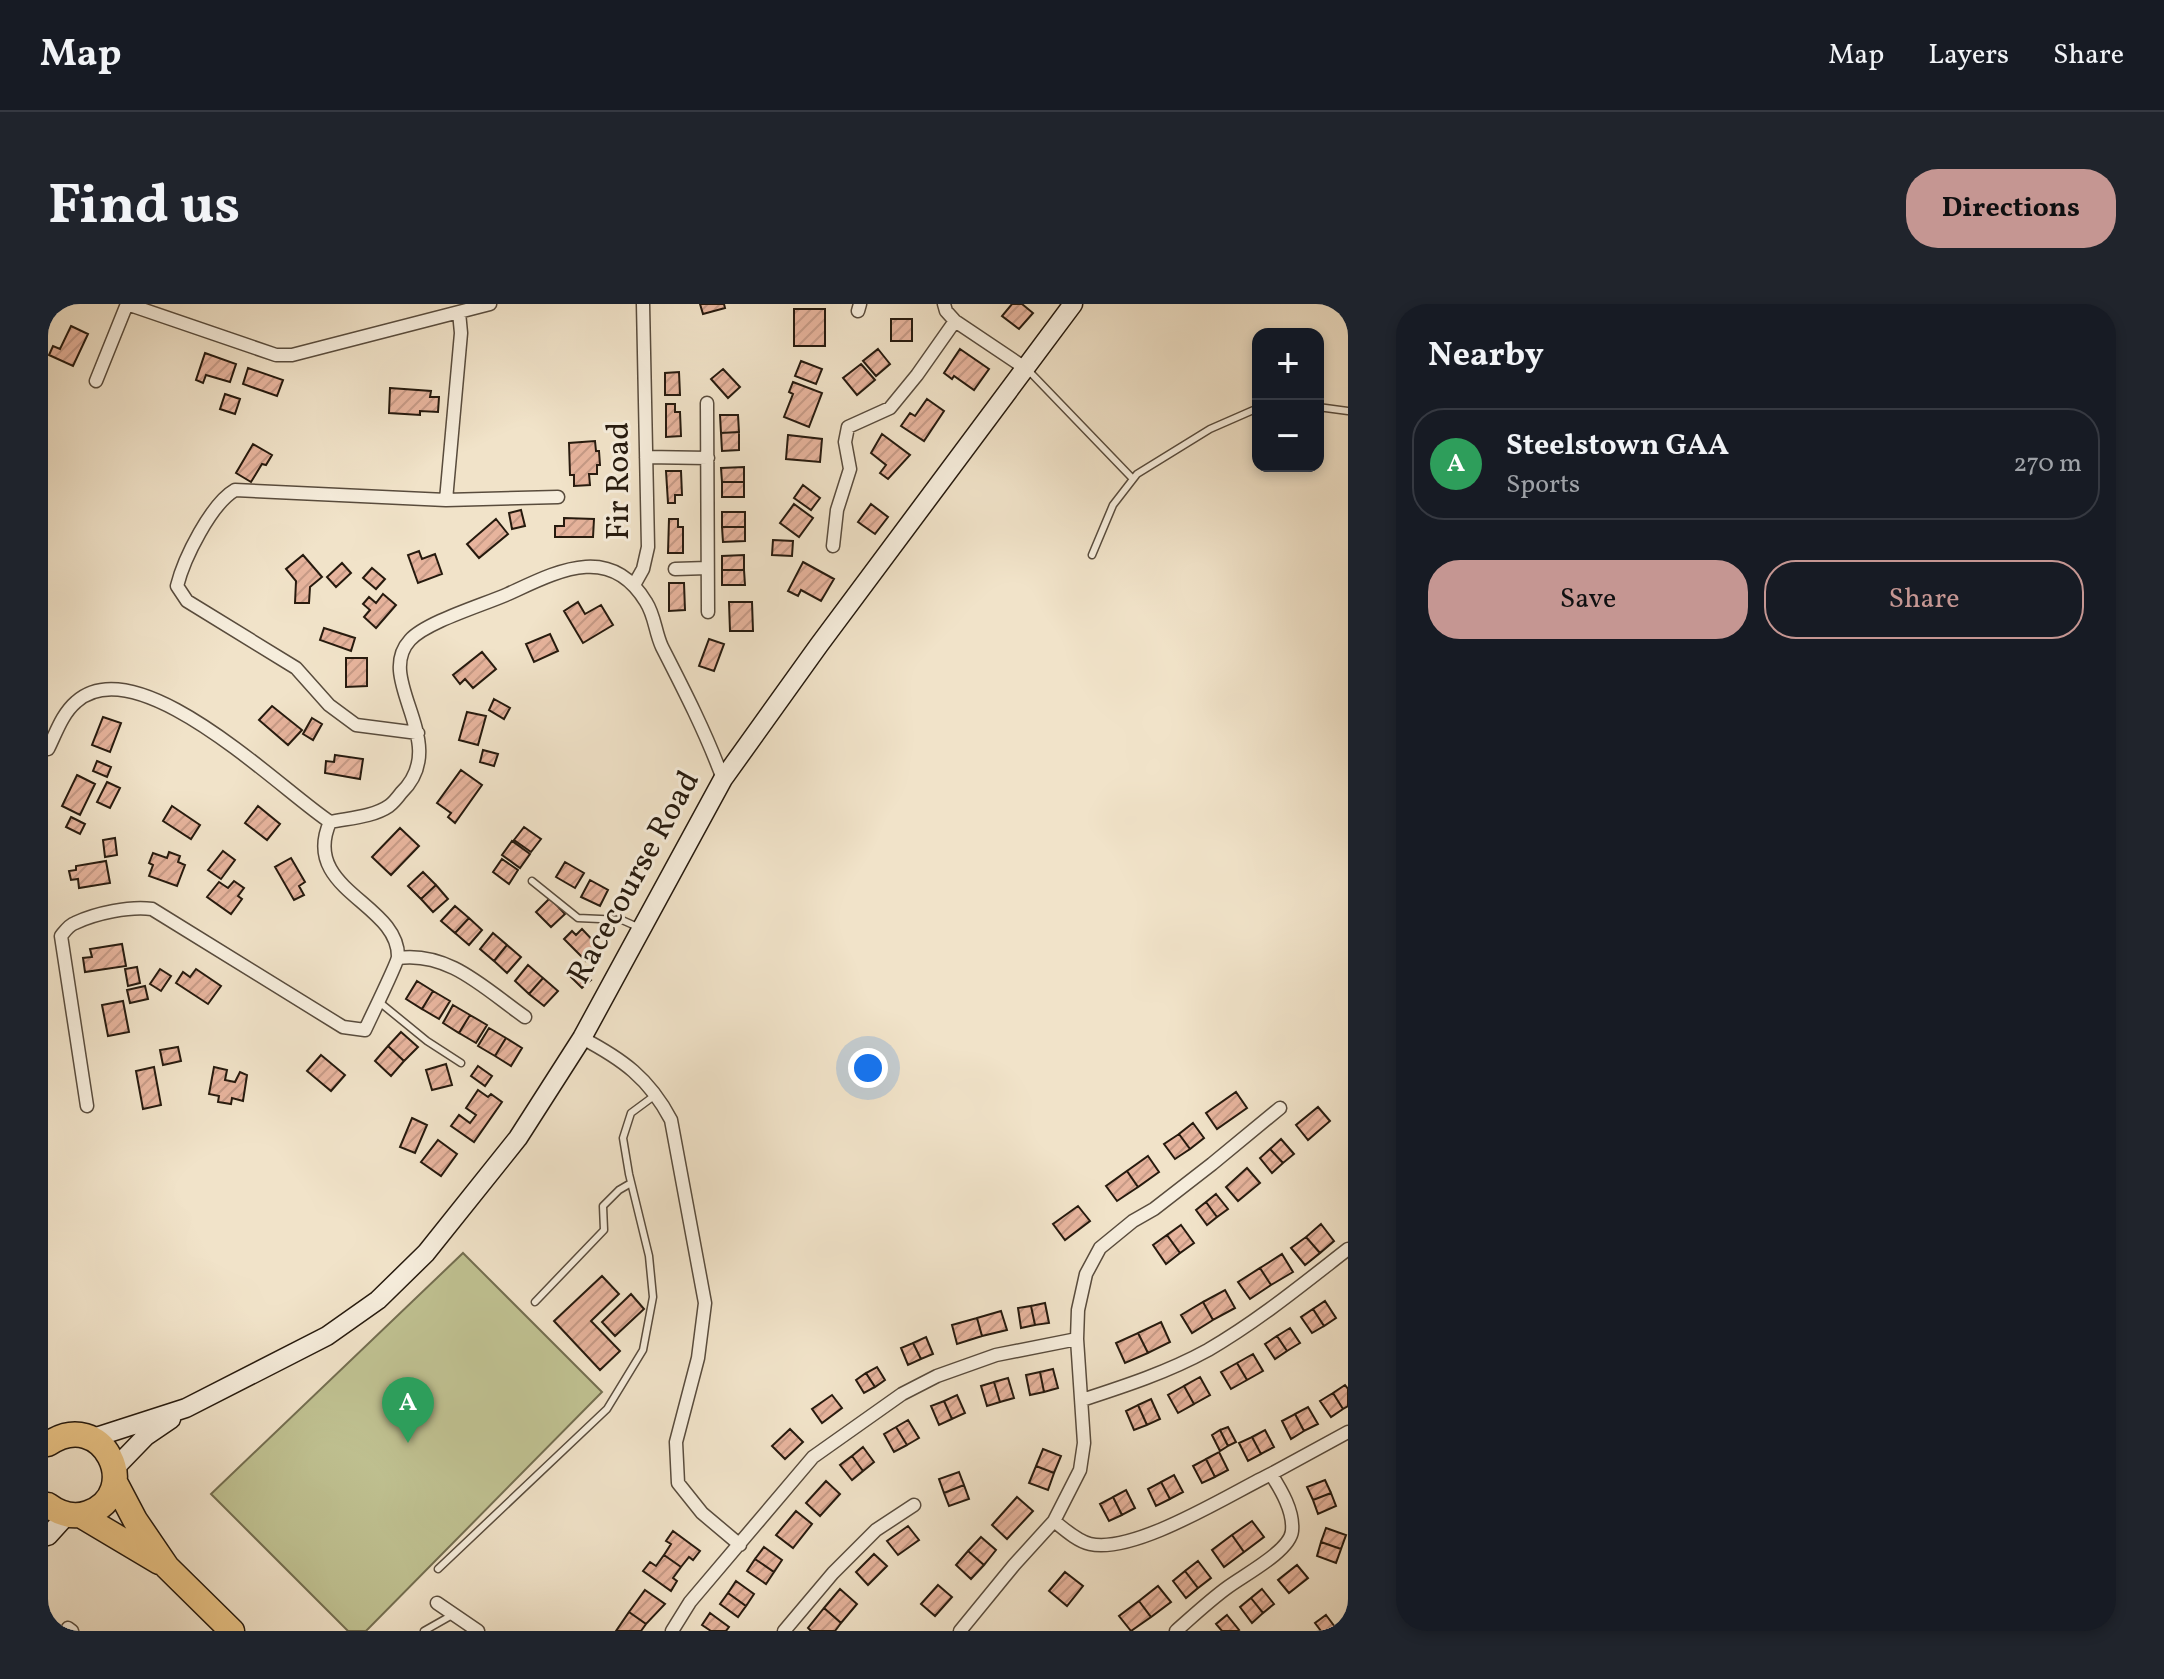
<!DOCTYPE html>
<meta charset="utf-8">
<style>
:root{--surface:#171b24;--page:#20242c;--text:#f1f3f6;--muted:#9ea1a6;--line:#363941;--accent:#c59692}
body{margin:0;font-family:Vollkorn,serif;background:var(--page);color:var(--text)}
.controls{position:absolute;right:24px;top:24px;display:grid;overflow:hidden;border-radius:16px;box-shadow:0 4px 12px #0003}
.controls button{width:72px;height:72px;display:grid;place-items:center;padding:0;border:0;border-bottom:2px solid var(--line);background:var(--surface);color:var(--text);font:40px sans-serif}
.you{position:absolute;left:820px;top:764px;width:28px;height:28px;margin:-20px;border:6px solid #fff;border-radius:50%;background:#1a73e8;box-shadow:0 0 0 12px #1a73e833}
.badge{display:grid;place-items:center;width:52px;height:52px;border-radius:50%;background:var(--accent);color:#fff;font-size:26px;font-weight:700}
.pin{position:absolute;translate:-50% -66px;filter:drop-shadow(0 2px 4px #0008)}
.pin::after{content:'';position:absolute;top:42px;width:28px;height:24px;background:inherit;clip-path:polygon(0 0,100% 0,50% 100%)}
.list{margin:0;padding:0;list-style:none}
h2{display:flex;justify-content:space-between;align-items:center;height:104px;margin:0;padding:0 32px;font-size:34px}
h2 small{font-size:26px;font-weight:400;color:var(--muted)}
.list li{display:grid;grid-template-columns:52px 1fr auto;gap:24px;align-items:center;box-sizing:border-box;height:112px;margin:0 16px 16px;padding:0 16px;border:2px solid var(--line);border-radius:32px}
.list b{display:block;font-size:30px;white-space:nowrap}
.list p{margin:0;font-size:26px;white-space:nowrap;color:var(--muted)}
.list em{font-size:26px;font-style:normal;color:var(--muted)}
.actions{display:flex;gap:16px;padding:24px 32px}
.actions a{flex:1;padding:18px 0;border:2px solid var(--accent);border-radius:32px;text-align:center;font-size:28px;color:var(--accent)}
.actions .main{background:var(--accent);color:#111}
.map{position:relative;flex:none;width:1300px;height:1327px;overflow:hidden;border-radius:32px}
header{display:flex;align-items:center;gap:48px;box-sizing:border-box;height:112px;padding:0 40px;background:var(--surface);border-bottom:2px solid var(--line)}
header strong{font-size:38px}
nav{display:flex;gap:44px;margin-inline-start:auto;font-size:28px}
.intro{display:flex;align-items:center;justify-content:space-between;box-sizing:border-box;height:192px;padding:0 48px}
h1{margin:0;font-size:56px}
.button{padding:20px 36px;border-radius:32px;background:var(--accent);color:#111;font-size:28px;font-weight:700}
main{display:flex;gap:48px;padding:0 48px}
aside{flex:1;background:var(--surface);border-radius:32px;box-shadow:0 4px 12px #0003}
.map>svg:first-child{display:block}
.pitch{fill:#c0c292;stroke:#736e50;stroke-width:2}
.building{fill:url(#building-hatch);stroke:#261a0e;stroke-width:2}
.lines{fill:none;stroke-linecap:round;stroke-linejoin:round}
.lane-casing{stroke:#594c3d;stroke-width:9}
.street-casing{stroke:#594c3d;stroke-width:15}
.secondary-casing{stroke:#261a0e;stroke-width:21}
.highway-casing{stroke:#261a0e;stroke-width:27}
.lane{stroke:#f6eddc;stroke-width:6}
.street{stroke:#f6eddc;stroke-width:12}
.secondary{stroke:#f6eddc;stroke-width:18}
.highway{stroke:#e8c284;stroke-width:24}
.labels{text-anchor:middle;dominant-baseline:central;stroke-width:6;stroke-linejoin:round;paint-order:stroke}
.street-label{font-size:32px;fill:#261a0e;stroke:#f6eddc}
</style>
<header>
<strong>Map</strong>
<nav><a>Map</a><a>Layers</a><a>Share</a></nav>
</header>
<div class="intro"><h1>Find us</h1><a class="button">Directions</a></div>
<main>
<div class="map">
<svg width="1300" height="1327" viewBox="0 0 1300 1327">
<defs>
<pattern id="building-hatch" width="6" height="6" patternUnits="userSpaceOnUse" patternTransform="scale(2)"><rect width="6" height="6" fill="#e7b49d"/><path d="M-1 1l2-2M0 6l6-6M5 7l2-2" fill="none" stroke="#c69a86"/></pattern>
</defs>
<rect width="100%" height="100%" fill="#f1e3c9"/>
<filter id="stains"><feTurbulence type="fractalNoise" baseFrequency=".0025" numOctaves="4"/><feColorMatrix values="0 0 0 0 .2 0 0 0 0 .09 0 0 0 0 .02 0 0 0 .5 -.17"/></filter>
<radialGradient id="worn" r=".72"><stop offset=".6" stop-color="#630" stop-opacity="0"/><stop offset="1" stop-color="#630" stop-opacity=".3"/></radialGradient>
<path class="pitch" d="M415,949L554,1088L318,1327H300L163,1190Z"/>
<path class="building" d="M652,0H676L677,4L655,10Z
M964,0H974L985,9L971,25L954,12Z
M746,5H777V42H746Z
M843,15H864V37H843Z
M23,22L40,30L25,62L1,51L5,42L12,45Z
M830,45L842,60L828,72L815,57Z
M912,45L941,65L926,86L906,72L904,75L896,69Z
M157,49L188,60L182,78L158,71L155,79L148,76Z
M753,57L774,65L768,80L747,72Z
M813,60L827,76L809,91L795,74Z
M200,64L235,76L229,92L195,80Z
M675,65L692,83L680,94L663,75Z
M631,68L632,91H617V69Z
M745,78L774,89L761,123L736,113L745,90L741,88Z
M342,84L383,87L382,93H391L390,108L372,107V111L341,109Z
M177,90L192,95L187,110L172,105Z
M879,95L896,107L876,137L853,122L862,109L867,112Z
M618,100H627V108H632L633,132L618,133Z
M672,111H690L691,128L673,129Z
M691,128V146L674,147L673,129Z
M834,130L862,151L840,175L832,169L838,161L823,149Z
M740,131L774,135L772,158L738,155Z
M547,137L548,147H551L552,161H549V170H541L542,181L526,182V171H522L521,139Z
M205,140L224,151L218,161L214,160L203,178L188,169Z
M696,163V178H674L673,164Z
M618,167H633L634,191H627V199H620Z
M674,178H696V193H674Z
M755,181L772,194L763,206L746,194Z
M746,200L765,214L751,233L732,219Z
M823,200L840,213L827,230L810,218Z
M473,206L477,222L464,225L461,209Z
M674,208H697V223H674Z
M516,214L546,215L545,233H507V222H516Z
M448,215L460,230L431,254L419,240Z
M621,215H630V223H635V249H620Z
M674,223H697V237L675,238Z
M725,236L745,237L744,252L724,251Z
M371,247L374,255L387,250L394,270L370,279L360,251Z
M255,251L274,273L262,283L261,299H247L248,277L238,265Z
M696,251V266H674V252Z
M755,258L786,275L773,297L753,286L750,292L740,287Z
M294,259L303,269L288,283L279,273Z
M324,264L337,275L328,285L315,274Z
M674,266H696L697,281H674Z
M621,279H636L637,306L621,307Z
M335,290L348,301L328,324L316,313L322,306L315,300L321,293L328,299Z
M530,298L537,310L553,301L565,321L535,339L516,307Z
M681,298H704L705,327H682Z
M276,324L307,334L303,347L272,336Z
M502,330L510,347L486,358L478,340Z
M661,335L676,340L666,367L651,362Z
M434,348L448,365L425,384L417,375L412,380L405,371Z
M298,354H319V382L298,383Z
M446,395L462,404L456,415L441,406Z
M224,402L254,426L240,441L211,416Z
M419,408L438,412L430,441L411,436Z
M55,413L73,419L62,448L44,441Z
M264,414L274,420L265,436L255,430Z
M435,446L450,450L446,462L432,458Z
M287,451L315,455L312,475L277,469L278,457L286,458Z
M49,457L63,463L59,473L45,467Z
M413,466L434,481L407,519L400,513L403,509L389,499Z
M29,471L47,480L32,511L14,502Z
M59,478L72,484L62,504L49,498Z
M124,502L152,521L143,535L115,517Z
M210,502L232,520L219,536L197,519Z
M23,513L37,520L32,530L18,523Z
M476,523L493,535L483,548L466,536Z
M352,524L371,542L343,571L324,553Z
M67,534L69,551L57,553L55,536Z
M464,537L482,550L472,564L454,551Z
M175,547L187,556L173,575L160,566Z
M121,548L132,552L130,558L137,561L129,582L101,572L105,561L101,559L105,549L119,554Z
M243,554L257,578L251,582L256,591L246,596L227,563Z
M454,555L470,566L461,580L445,568Z
M58,557L62,579L31,584L30,575L23,576L21,567L28,566V562Z
M517,558L536,569L527,584L508,573Z
M375,568L388,581L373,595L360,582Z
M542,576L560,586L552,602L533,593Z
M186,577L196,584L190,592L194,595L183,610L159,593L171,578L180,584Z
M388,581L400,595L385,608L373,595Z
M502,594L517,610L503,623L488,608Z
M407,602L421,614L407,629L393,617Z
M421,614L434,626L421,641L407,629Z
M534,625L552,644L538,657L516,635L524,627L528,631Z
M445,629L459,641L446,657L432,645Z
M74,640L78,662L37,668L35,654L44,653L42,645Z
M459,641L473,653L459,669L446,657Z
M480,661L495,674L481,690L467,677Z
M89,663L92,679L80,682L77,665Z
M112,665L123,672L113,687L102,680Z
M148,665L173,682L160,700L128,679L135,668L142,673Z
M532,665L543,676L534,684L523,673Z
M495,674L510,687L496,702L481,690Z
M369,677L385,687L374,705L358,695Z
M97,682L100,695L82,699L79,686Z
M385,687L402,697L391,715L374,705Z
M75,697L81,728L60,732L54,701Z
M405,701L422,711L411,729L395,719Z
M422,711L439,721L428,739L411,729Z
M441,724L458,734L447,752L430,742Z
M353,728L370,743L356,757L340,742Z
M458,734L474,744L463,762L447,752Z
M340,742L356,757L343,772L327,757Z
M130,743L133,757L115,761L112,746Z
M273,751L297,771L283,787L259,767Z
M398,760L404,781L384,786L378,766Z
M430,762L444,772L437,782L423,772Z
M106,763L113,801L95,805L88,767Z
M166,763L179,766L177,776L187,778L192,768L199,771L195,797L184,794L183,800L170,798L171,792L161,790Z
M430,786L440,793L443,790L454,798L426,838L403,822L411,811L422,819L428,811L418,804Z
M1188,788L1199,804L1169,825L1158,809Z
M1270,803L1282,817L1260,836L1248,821Z
M364,814L379,821L367,849L352,843Z
M1145,819L1156,834L1142,845L1131,830Z
M1131,830L1142,845L1127,855L1116,840Z
M1233,835L1246,850L1235,859L1222,845Z
M390,836L409,850L393,872L373,858Z
M1222,845L1235,859L1224,869L1212,854Z
M1100,852L1111,868L1090,883L1079,867Z
M1199,864L1212,879L1190,897L1178,883Z
M1079,867L1090,883L1069,897L1058,882Z
M1168,890L1180,905L1169,913L1158,898Z
M1158,898L1169,913L1159,921L1148,906Z
M1030,902L1042,917L1017,936L1005,920Z
M1273,920L1286,937L1272,949L1258,933Z
M1133,921L1146,939L1132,949L1119,931Z
M1119,931L1132,949L1118,960L1105,941Z
M1258,933L1272,949L1257,961L1243,944Z
M1234,950L1245,968L1223,981L1212,964Z
M1212,964L1223,981L1202,995L1190,978Z
M554,972L571,990L543,1017L572,1047L552,1066L506,1017Z
M1177,986L1187,1004L1165,1016L1155,998Z
M583,990L596,1005L567,1032L554,1018Z
M1277,997L1288,1014L1276,1022L1265,1005Z
M1155,998L1165,1016L1144,1029L1133,1011Z
M997,999L1001,1019L987,1021L983,1002Z
M983,1002L987,1021L973,1024L970,1004Z
M1265,1005L1276,1022L1264,1029L1253,1013Z
M953,1007L959,1026L934,1032L929,1014Z
M929,1014L934,1032L909,1040L904,1021Z
M1113,1018L1122,1038L1100,1049L1090,1029Z
M1242,1024L1252,1039L1239,1047L1229,1032Z
M1090,1029L1100,1049L1077,1059L1068,1039Z
M1229,1032L1239,1047L1227,1055L1217,1040Z
M878,1033L885,1050L873,1055L865,1039Z
M865,1039L873,1055L860,1061L853,1044Z
M1205,1050L1215,1067L1199,1076L1189,1059Z
M1189,1059L1199,1076L1183,1085L1173,1068Z
M829,1063L837,1076L827,1083L818,1069Z
M1005,1065L1010,1084L996,1088L992,1068Z
M992,1068L996,1088L982,1091L978,1071Z
M818,1069L827,1083L816,1089L808,1076Z
M1152,1073L1162,1091L1146,1100L1136,1082Z
M960,1074L966,1094L952,1098L946,1078Z
M946,1078L952,1098L939,1102L933,1082Z
M1297,1081L1300,1085V1102L1295,1105L1285,1089Z
M1136,1082L1146,1100L1130,1109L1120,1091Z
M1285,1089L1295,1105L1283,1113L1272,1097Z
M784,1091L794,1104L774,1119L764,1105Z
M909,1091L917,1109L904,1115L896,1097Z
M1103,1095L1112,1115L1099,1121L1090,1101Z
M896,1097L904,1115L891,1121L883,1102Z
M1090,1101L1099,1121L1086,1126L1078,1107Z
M1260,1103L1270,1120L1256,1127L1247,1110Z
M1247,1110L1256,1127L1243,1135L1234,1117Z
M860,1116L871,1134L859,1141L848,1123Z
M848,1123L859,1141L846,1148L836,1130Z
M1180,1123L1188,1138L1180,1142L1172,1126Z
M742,1125L755,1138L737,1155L724,1142Z
M1172,1126L1180,1142L1172,1147L1164,1131Z
M1217,1126L1226,1143L1213,1150L1204,1133Z
M1204,1133L1213,1150L1200,1157L1191,1139Z
M815,1143L826,1158L815,1167L804,1152Z
M995,1145L1013,1152L1006,1169L988,1162Z
M1171,1148L1180,1166L1167,1173L1158,1155Z
M804,1152L815,1167L804,1176L792,1161Z
M1158,1155L1167,1173L1154,1179L1145,1162Z
M988,1162L1006,1169L1000,1186L981,1179Z
M911,1168L916,1181L896,1189L891,1175Z
M1126,1171L1135,1188L1122,1195L1113,1178Z
M1277,1176L1283,1189L1265,1196L1259,1183Z
M778,1177L792,1190L772,1212L758,1199Z
M1113,1178L1122,1195L1108,1202L1100,1185Z
M916,1181L921,1195L901,1202L896,1189Z
M1078,1186L1087,1204L1074,1211L1065,1193Z
M1283,1189L1288,1202L1270,1210L1265,1196Z
M969,1193L985,1207L959,1235L944,1221Z
M1065,1193L1074,1211L1061,1217L1052,1200Z
M748,1207L764,1220L745,1244L728,1231Z
M1204,1217L1216,1233L1196,1248L1184,1231Z
M860,1222L871,1236L850,1251L839,1237Z
M1278,1224L1298,1231L1293,1245L1273,1238Z
M625,1227L652,1247L645,1256L641,1253L633,1263L616,1251L623,1240L618,1237Z
M1184,1231L1196,1248L1176,1263L1164,1246Z
M933,1233L948,1246L936,1261L920,1247Z
M1273,1238L1293,1245L1288,1259L1269,1252Z
M716,1243L734,1256L726,1268L707,1255Z
M920,1247L936,1261L923,1275L908,1261Z
M826,1250L839,1262L820,1281L808,1268Z
M616,1251L633,1263L625,1274L629,1277L623,1287L595,1267L602,1258L608,1262Z
M707,1255L726,1268L718,1280L699,1267Z
M1150,1257L1163,1274L1150,1284L1137,1267Z
M1249,1261L1260,1274L1241,1289L1230,1276Z
M1137,1267L1150,1284L1138,1294L1125,1277Z
M1017,1268L1035,1282L1019,1302L1001,1287Z
M688,1277L706,1290L698,1302L680,1289Z
M890,1281L904,1293L887,1312L873,1300Z
M1110,1282L1123,1298L1103,1313L1091,1297Z
M792,1285L809,1300L793,1319L776,1304Z
M1214,1285L1226,1300L1215,1309L1203,1294Z
M597,1286L617,1300L598,1320L581,1308Z
M680,1289L698,1302L690,1313L672,1300Z
M1203,1294L1215,1309L1204,1319L1192,1303Z
M1091,1297L1103,1313L1083,1327L1071,1312Z
M776,1304L793,1319L787,1327H763L760,1324Z
M581,1308L598,1320L593,1327H568Z
M662,1309L681,1323L678,1327H663L654,1321Z
M1179,1311L1191,1326L1189,1327H1174L1168,1320Z
M1278,1311L1290,1327H1273L1267,1319Z"/>
<g class="lines">
<defs>
<path id="lane" d="M979,65L1085,175
M1270,103L1300,107
M1044,251L1065,201L1089,170L1162,125L1210,104
M484,577L530,614L574,616L592,624
M330,697L379,737L413,759
M487,998L556,926L555,902L571,886L583,879
M390,1265L559,1105L595,1046L605,993L601,952L581,870L575,834L583,809L606,792
M376,1327L406,1310"/>
<path id="street" d="M896,0L898,7L907,17L977,64
M810,7L812,0
M48,77L79,0L228,51H244L442,0
M659,99L660,308
M598,153L660,154
M398,196L413,29L411,8
M785,242L789,206L802,165L797,138L800,123L842,104L869,71L907,17
M627,265L659,264
M586,281L595,265L600,243L595,0
M370,429L308,421L281,401L248,364L139,297L129,282C136,254 163,200 187,186L398,196L510,193
M0,445C8,429 14,410 28,398C90,342 233,486 282,518C301,514 325,513 341,502C345,499 350,493 353,489C405,439 325,376 362,336C378,318 435,301 460,290C508,268 562,238 598,298C607,312 607,328 614,343C636,386 658,429 675,475
M350,654C401,647 437,685 477,713
M534,734C574,755 601,774 623,816L657,999L650,1054L628,1138L630,1179L654,1209L692,1241
M39,802L13,632C17,627 21,621 27,619C48,609 82,602 104,605L295,723L317,726C322,715 349,660 350,653C351,599 252,586 282,518
M1034,1096C1077,1082 1120,1068 1160,1046C1210,1017 1255,980 1300,945
M1223,1170L1300,1128
M1006,1217C1016,1225 1029,1237 1042,1240C1087,1250 1180,1191 1223,1170C1233,1186 1246,1207 1244,1227C1242,1247 1196,1271 1180,1283C1162,1296 1145,1312 1128,1327
M389,1299L430,1327
M20,1324L24,1327
M624,1327L642,1298L765,1153L854,1090L889,1072L948,1051L1029,1035L1030,1006L1038,970L1052,944L1085,917L1106,905L1164,860L1232,804
M736,1327L785,1269L828,1226L866,1201
M912,1327L966,1261L1006,1217L1032,1166L1036,1139L1029,1035"/>
<path id="secondary" d="M45,1134L138,1104L279,1032L330,996L378,949L470,834L534,734L675,475L771,341L1025,0
M67,1164L98,1132L123,1115
M0,1232L19,1211"/>
<path id="highway" d="M0,1140C55,1102 96,1189 40,1209C26,1214 12,1210 0,1201
M67,1178L87,1216L119,1263L184,1327
M32,1211L111,1258"/>
</defs>
<use href="#lane" class="lane-casing"/>
<use href="#street" class="street-casing"/>
<use href="#secondary" class="secondary-casing"/>
<use href="#highway" class="highway-casing"/>
<use href="#lane" class="lane"/>
<use href="#street" class="street"/>
<use href="#secondary" class="secondary"/>
<use href="#highway" class="highway"/>
</g>
<g class="labels">
<g class="street-label">
<text transform="translate(572 177) rotate(-90)">Fir Road</text>
<text transform="translate(587 574) rotate(-61)">Racecourse Road</text>
</g>
</g>
<rect width="100%" height="100%" filter="url(#stains)"/>
<rect width="100%" height="100%" fill="url(#worn)"/>
</svg>
<div class="controls">
<button>+</button>
<button>−</button>
</div>
<div class="you"></div>
<div class="pin badge" style="left:360px;top:1139px;background:#2e9e5b">A</div>
</div>
<aside>
<h2>Nearby<small></small></h2>
<ul class="list">
<li><span class="badge" style="background:#2e9e5b">A</span><div><b>Steelstown GAA</b><p>Sports</p></div><em>270 m</em></li>
</ul>
<div class="actions"><a class="main">Save</a><a>Share</a></div>
</aside>
</main>
